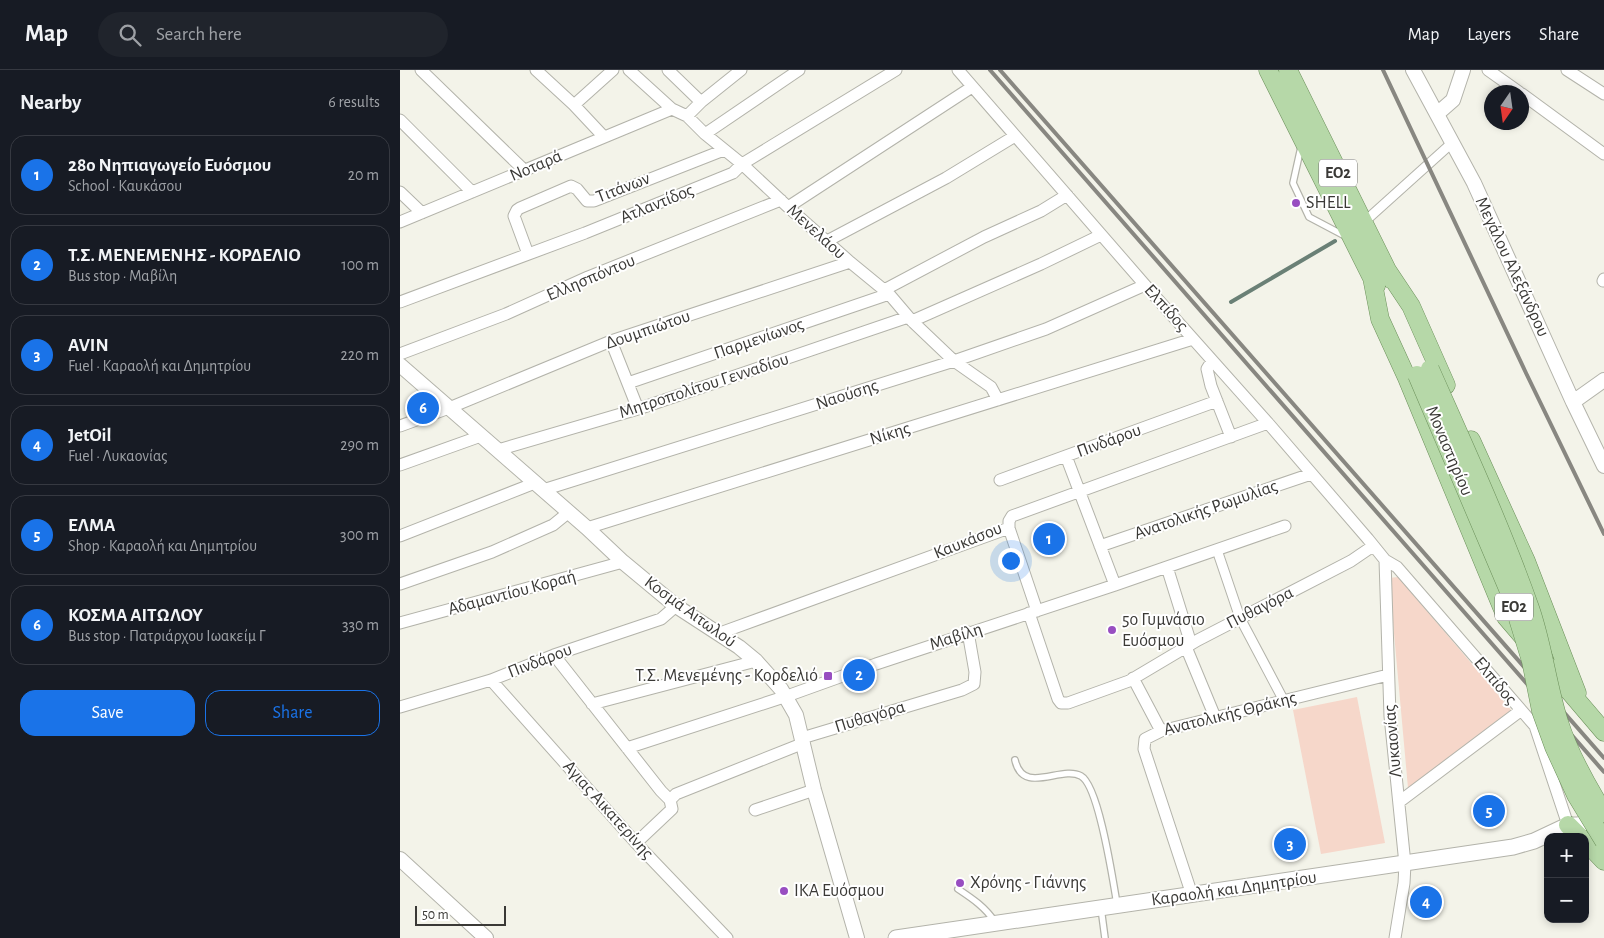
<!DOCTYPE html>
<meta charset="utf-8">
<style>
:root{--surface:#171b24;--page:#20242c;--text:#f1f3f6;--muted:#9ea1a6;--line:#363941;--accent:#1a73e8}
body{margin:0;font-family:"Alegreya Sans",sans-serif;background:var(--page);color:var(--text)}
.controls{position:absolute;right:15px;bottom:15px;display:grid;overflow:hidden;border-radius:10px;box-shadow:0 2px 8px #0003}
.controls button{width:45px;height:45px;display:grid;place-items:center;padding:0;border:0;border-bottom:1px solid var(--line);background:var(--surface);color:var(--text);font:25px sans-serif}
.compass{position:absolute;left:1084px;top:15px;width:45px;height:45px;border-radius:50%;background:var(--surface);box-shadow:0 2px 8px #0003;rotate:193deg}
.scale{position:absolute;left:15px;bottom:12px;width:91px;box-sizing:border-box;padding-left:5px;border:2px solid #3a3936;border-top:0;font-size:14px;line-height:18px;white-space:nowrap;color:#3a3936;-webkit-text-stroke:4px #fff;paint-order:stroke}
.you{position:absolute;left:610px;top:490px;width:18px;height:18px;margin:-12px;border:4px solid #fff;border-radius:50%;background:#1a73e8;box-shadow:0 0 0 8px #1a73e833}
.badge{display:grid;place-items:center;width:32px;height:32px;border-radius:50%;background:var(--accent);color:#fff;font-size:16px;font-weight:700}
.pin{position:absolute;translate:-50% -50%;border:2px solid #fff;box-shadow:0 1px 5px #0006}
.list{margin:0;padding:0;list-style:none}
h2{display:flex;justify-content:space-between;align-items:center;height:65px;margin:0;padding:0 20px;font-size:21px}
h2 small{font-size:16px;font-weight:400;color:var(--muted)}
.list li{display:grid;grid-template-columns:32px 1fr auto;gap:15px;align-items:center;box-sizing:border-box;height:80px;margin:0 10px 10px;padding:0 10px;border:1px solid var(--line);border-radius:15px}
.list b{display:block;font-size:19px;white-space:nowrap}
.list p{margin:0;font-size:16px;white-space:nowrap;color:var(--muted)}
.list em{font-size:16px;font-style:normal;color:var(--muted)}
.actions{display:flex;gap:10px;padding:15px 20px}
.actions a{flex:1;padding:11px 0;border:1px solid var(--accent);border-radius:15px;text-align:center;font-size:18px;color:var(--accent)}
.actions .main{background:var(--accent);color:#fff}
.icon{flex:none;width:28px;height:28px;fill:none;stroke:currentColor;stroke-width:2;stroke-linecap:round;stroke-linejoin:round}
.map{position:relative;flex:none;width:1204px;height:868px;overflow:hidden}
header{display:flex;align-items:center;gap:30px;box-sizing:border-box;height:70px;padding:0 25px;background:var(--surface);border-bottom:1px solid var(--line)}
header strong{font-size:24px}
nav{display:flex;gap:28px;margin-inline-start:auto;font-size:18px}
.search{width:350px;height:45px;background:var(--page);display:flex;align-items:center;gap:12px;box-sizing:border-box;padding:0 18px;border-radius:28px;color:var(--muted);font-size:19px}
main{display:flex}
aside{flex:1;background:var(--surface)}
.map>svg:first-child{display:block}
.green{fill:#f6d7ca}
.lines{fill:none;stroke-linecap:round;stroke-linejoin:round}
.stream{stroke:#6a8076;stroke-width:4}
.service-casing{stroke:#b3b3aa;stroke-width:8}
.pedestrian-casing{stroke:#b3b3aa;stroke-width:11}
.minor-casing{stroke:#b3b3aa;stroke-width:13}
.tertiary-casing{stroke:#b3b3aa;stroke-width:16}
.secondary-casing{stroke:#b3b3aa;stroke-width:17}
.primary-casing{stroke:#6b8f5a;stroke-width:19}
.service{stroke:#fff;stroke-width:5.5}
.pedestrian{stroke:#fff;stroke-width:9}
.minor{stroke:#fff;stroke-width:11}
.tertiary{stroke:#fff;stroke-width:14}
.secondary{stroke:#fff;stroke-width:15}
.primary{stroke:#b6d8a8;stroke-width:18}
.rail{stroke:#888781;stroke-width:4}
.primary-bridge-casing{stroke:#6b8f5a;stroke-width:19;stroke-linecap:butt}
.primary-bridge{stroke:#b6d8a8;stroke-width:18}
.poi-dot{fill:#984ec1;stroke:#fff;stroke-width:2}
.labels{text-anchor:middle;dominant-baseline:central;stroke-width:4;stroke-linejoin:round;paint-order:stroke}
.shield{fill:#fff;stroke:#757472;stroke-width:1}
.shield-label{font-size:16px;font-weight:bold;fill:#3a3936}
.street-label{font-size:18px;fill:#3a3936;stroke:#fff}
.poi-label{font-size:18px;fill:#3a3936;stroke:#fff;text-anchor:start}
</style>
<header>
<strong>Map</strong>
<div class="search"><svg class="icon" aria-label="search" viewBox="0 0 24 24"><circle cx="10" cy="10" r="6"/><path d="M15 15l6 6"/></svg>Search here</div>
<nav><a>Map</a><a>Layers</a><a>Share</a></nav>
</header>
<main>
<aside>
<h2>Nearby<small>6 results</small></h2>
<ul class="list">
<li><span class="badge">1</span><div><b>28ο Νηπιαγωγείο Ευόσμου</b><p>School · Καυκάσου</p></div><em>20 m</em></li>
<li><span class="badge">2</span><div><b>Τ.Σ. ΜΕΝΕΜΕΝΗΣ - ΚΟΡΔΕΛΙΟ</b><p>Bus stop · Μαβίλη</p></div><em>100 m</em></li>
<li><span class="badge">3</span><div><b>AVIN</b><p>Fuel · Καραολή και Δημητρίου</p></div><em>220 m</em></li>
<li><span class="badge">4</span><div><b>JetOil</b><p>Fuel · Λυκαονίας</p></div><em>290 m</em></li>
<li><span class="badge">5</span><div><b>ΕΛΜΑ</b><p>Shop · Καραολή και Δημητρίου</p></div><em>300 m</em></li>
<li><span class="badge">6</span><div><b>ΚΟΣΜΑ ΑΙΤΩΛΟΥ</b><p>Bus stop · Πατριάρχου Ιωακείμ Γ</p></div><em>330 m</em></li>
</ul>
<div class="actions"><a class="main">Save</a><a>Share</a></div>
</aside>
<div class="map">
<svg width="1204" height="868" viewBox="0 0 1204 868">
<rect width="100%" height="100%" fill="#f3f3e9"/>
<path class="green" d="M998,507L1111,640L1008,718L989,508Z
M957,627L985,773L921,784L893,640Z"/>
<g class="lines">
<path class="stream" d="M831,232L935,171"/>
<defs>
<path id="service" d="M901,77L893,113L909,147L945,166
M615,690C623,726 661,695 681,706C699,716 713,811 717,834
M558,819C573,829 585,837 595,852
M701,838L705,868"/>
<path id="pedestrian" d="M963,153L1053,72
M817,480L840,548L884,631"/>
<path id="minor" d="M21,0L124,100
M136,0L174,35L204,67
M229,0L272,39L287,46L305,64L342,94L388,137L450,192L489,224L512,251L554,291L591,317L598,330
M268,0L301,32
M558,0L745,215L868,353L968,469L985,490L990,646L1005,794L1004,813L995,868
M1088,0L1119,22
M1167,0L1204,24
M1122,24L1204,84
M174,35L213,0
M287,46L301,32L341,0
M0,50L72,122
M305,64L399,0
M0,122L22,143
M388,137L572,17
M0,152L272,39
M427,171L546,108L615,66
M128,184L114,146L117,140L120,138L171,116L177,119L187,131H194L324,80
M1203,211L1204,209
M484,220L584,167L641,141L667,125
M0,232L185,163L333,103L342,94L496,0
M512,251L641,194L701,165
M211,271L238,339
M0,284L106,244L188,207L381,130
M812,291L807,299L811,316L831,367
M228,313L489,224
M0,356L49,338L211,271L450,192
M98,380L238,339L508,247
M666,386L715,515
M0,395L81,366
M600,410L817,331
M143,420L554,291L646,259L745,215
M187,458L793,269
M0,466L135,413
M700,476L911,404
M985,490L997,497L1135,656L1168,755
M767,497L791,574
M0,514L92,482L153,455L169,442
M637,541L609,458V451L612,446L868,353
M629,543L658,629L661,633H668L729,611L798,570L951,491L973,476
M0,553L223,492
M320,563L609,458
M786,577L815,647
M154,585L261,721L270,730
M733,608L761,661
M91,610L236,773L327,868
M192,634L356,591
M0,637L91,610L154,585L261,549L276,536
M402,668L562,620L574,614L575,602L568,562
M227,678L387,626L476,594L715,515L885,456
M999,732L1120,641
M355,740L414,720
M236,773L272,739L270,730L276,724L404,673
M792,825L744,679L745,669L761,661L988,605"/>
<path id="tertiary" d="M1013,0L1074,113L1173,332L1204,396
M1037,44L1053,30L1063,0
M0,295L187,458L223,492L276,536L339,577L356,591L381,619L396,645L414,720L457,868
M1173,332L1204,310
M0,789L86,868"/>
<path id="secondary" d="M496,868L1113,777L1134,771L1168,755H1179L1187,751L1196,740"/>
<path id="primary" d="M868,0L976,216
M888,0L992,210
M987,200L1011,236L1046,315
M972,208L980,249L1007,308L1106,547L1204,662
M1071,370L1126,491L1177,623
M1168,755L1180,767
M1185,771L1204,791"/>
</defs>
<use href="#service" class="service-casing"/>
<use href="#pedestrian" class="pedestrian-casing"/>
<use href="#minor" class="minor-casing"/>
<use href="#tertiary" class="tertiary-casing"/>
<use href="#secondary" class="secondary-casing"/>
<use href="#primary" class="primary-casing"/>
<use href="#service" class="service"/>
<use href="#pedestrian" class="pedestrian"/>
<use href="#minor" class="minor"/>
<use href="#tertiary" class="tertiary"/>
<use href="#secondary" class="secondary"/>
<use href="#primary" class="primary"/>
<path class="rail" d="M590,0L1204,702
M600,0L1204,688
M983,0L1126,303L1204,464"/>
<defs>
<path id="primary-bridge" d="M1030,299C1065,378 1101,456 1130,538C1143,575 1147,614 1159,652C1169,684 1186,714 1204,743
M1017,305L1111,526L1131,591L1141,641L1154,677L1176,725L1204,771"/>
</defs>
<use href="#primary-bridge" class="primary-bridge-casing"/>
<use href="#primary-bridge" class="primary-bridge"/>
</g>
<g class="poi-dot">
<circle cx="896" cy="133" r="5"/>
<circle cx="712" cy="560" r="5"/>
<rect x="423" y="601" width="10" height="10" rx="2.5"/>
<circle cx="560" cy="813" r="5"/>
<circle cx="384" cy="821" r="5"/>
</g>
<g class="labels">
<g class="shield">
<rect x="919" y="89.5" width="38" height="27" rx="4"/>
<rect x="1095" y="523.5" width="38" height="27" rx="4"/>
</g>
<g class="shield-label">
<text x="938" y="103">ΕΟ2</text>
<text x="1114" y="537">ΕΟ2</text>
</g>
<g class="street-label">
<text transform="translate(136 96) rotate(-23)">Νοταρά</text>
<text transform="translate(223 118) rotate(-21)">Τιτάνων</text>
<text transform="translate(257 134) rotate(-22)">Ατλαντίδος</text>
<text transform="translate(416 162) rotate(42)">Μενελάου</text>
<text transform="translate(1112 197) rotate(65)">Μεγάλου Αλεξάνδρου</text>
<text transform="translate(191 208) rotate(-23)">Ελλησπόντου</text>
<text transform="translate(766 238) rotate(48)">Ελπίδος</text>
<text transform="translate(248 260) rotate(-19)">Δουμπιώτου</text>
<text transform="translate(359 269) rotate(-19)">Παρμενίωνος</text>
<text transform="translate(304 316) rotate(-18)">Μητροπολίτου Γενναδίου</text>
<text transform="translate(447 325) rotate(-18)">Ναούσης</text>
<text transform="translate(490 364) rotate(-17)">Νίκης</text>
<text transform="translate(709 371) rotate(-20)">Πινδάρου</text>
<text transform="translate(1049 381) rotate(67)">Μοναστηρίου</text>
<text transform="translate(806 440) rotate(-19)">Ανατολικής Ρωμυλίας</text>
<text transform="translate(568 471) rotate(-22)">Καυκάσου</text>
<text transform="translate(112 523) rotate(-15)">Αδαμαντίου Κοραή</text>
<text transform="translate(860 538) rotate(-27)">Πυθαγόρα</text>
<text transform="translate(290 542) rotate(36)">Κοσμά Αιτωλού</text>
<text transform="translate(556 567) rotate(-18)">Μαβίλη</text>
<text transform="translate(140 591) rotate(-21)">Πινδάρου</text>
<text transform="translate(1095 611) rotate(50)">Ελπίδος</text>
<text transform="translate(830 644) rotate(-14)">Ανατολικής Θράκης</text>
<text transform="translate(470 647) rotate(-17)">Πυθαγόρα</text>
<text transform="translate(993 671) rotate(-95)">Λυκαονίας</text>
<text transform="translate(208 740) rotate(48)">Αγιας Αικατερίνης</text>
<text transform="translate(834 819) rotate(-8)">Καραολή και Δημητρίου</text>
</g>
<g class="poi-label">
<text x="906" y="133">SHELL</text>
<text x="722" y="550">5ο Γυμνάσιο<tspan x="722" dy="21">Ευόσμου</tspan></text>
<text x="418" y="606" text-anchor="end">Τ.Σ. Μενεμένης - Κορδελιό</text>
<text x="570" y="813">Χρόνης - Γιάννης</text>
<text x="394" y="821">ΙΚΑ Ευόσμου</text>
</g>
</g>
</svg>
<div class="controls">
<button>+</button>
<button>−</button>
</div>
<svg class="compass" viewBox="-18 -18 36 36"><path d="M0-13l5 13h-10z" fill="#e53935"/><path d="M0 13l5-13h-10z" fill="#9ea1a6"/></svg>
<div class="scale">50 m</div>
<div class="you"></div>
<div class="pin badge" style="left:649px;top:469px">1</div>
<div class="pin badge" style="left:459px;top:605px">2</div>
<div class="pin badge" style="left:890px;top:774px">3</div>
<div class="pin badge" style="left:1026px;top:832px">4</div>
<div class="pin badge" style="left:1089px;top:741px">5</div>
<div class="pin badge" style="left:23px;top:338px">6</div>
</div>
</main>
